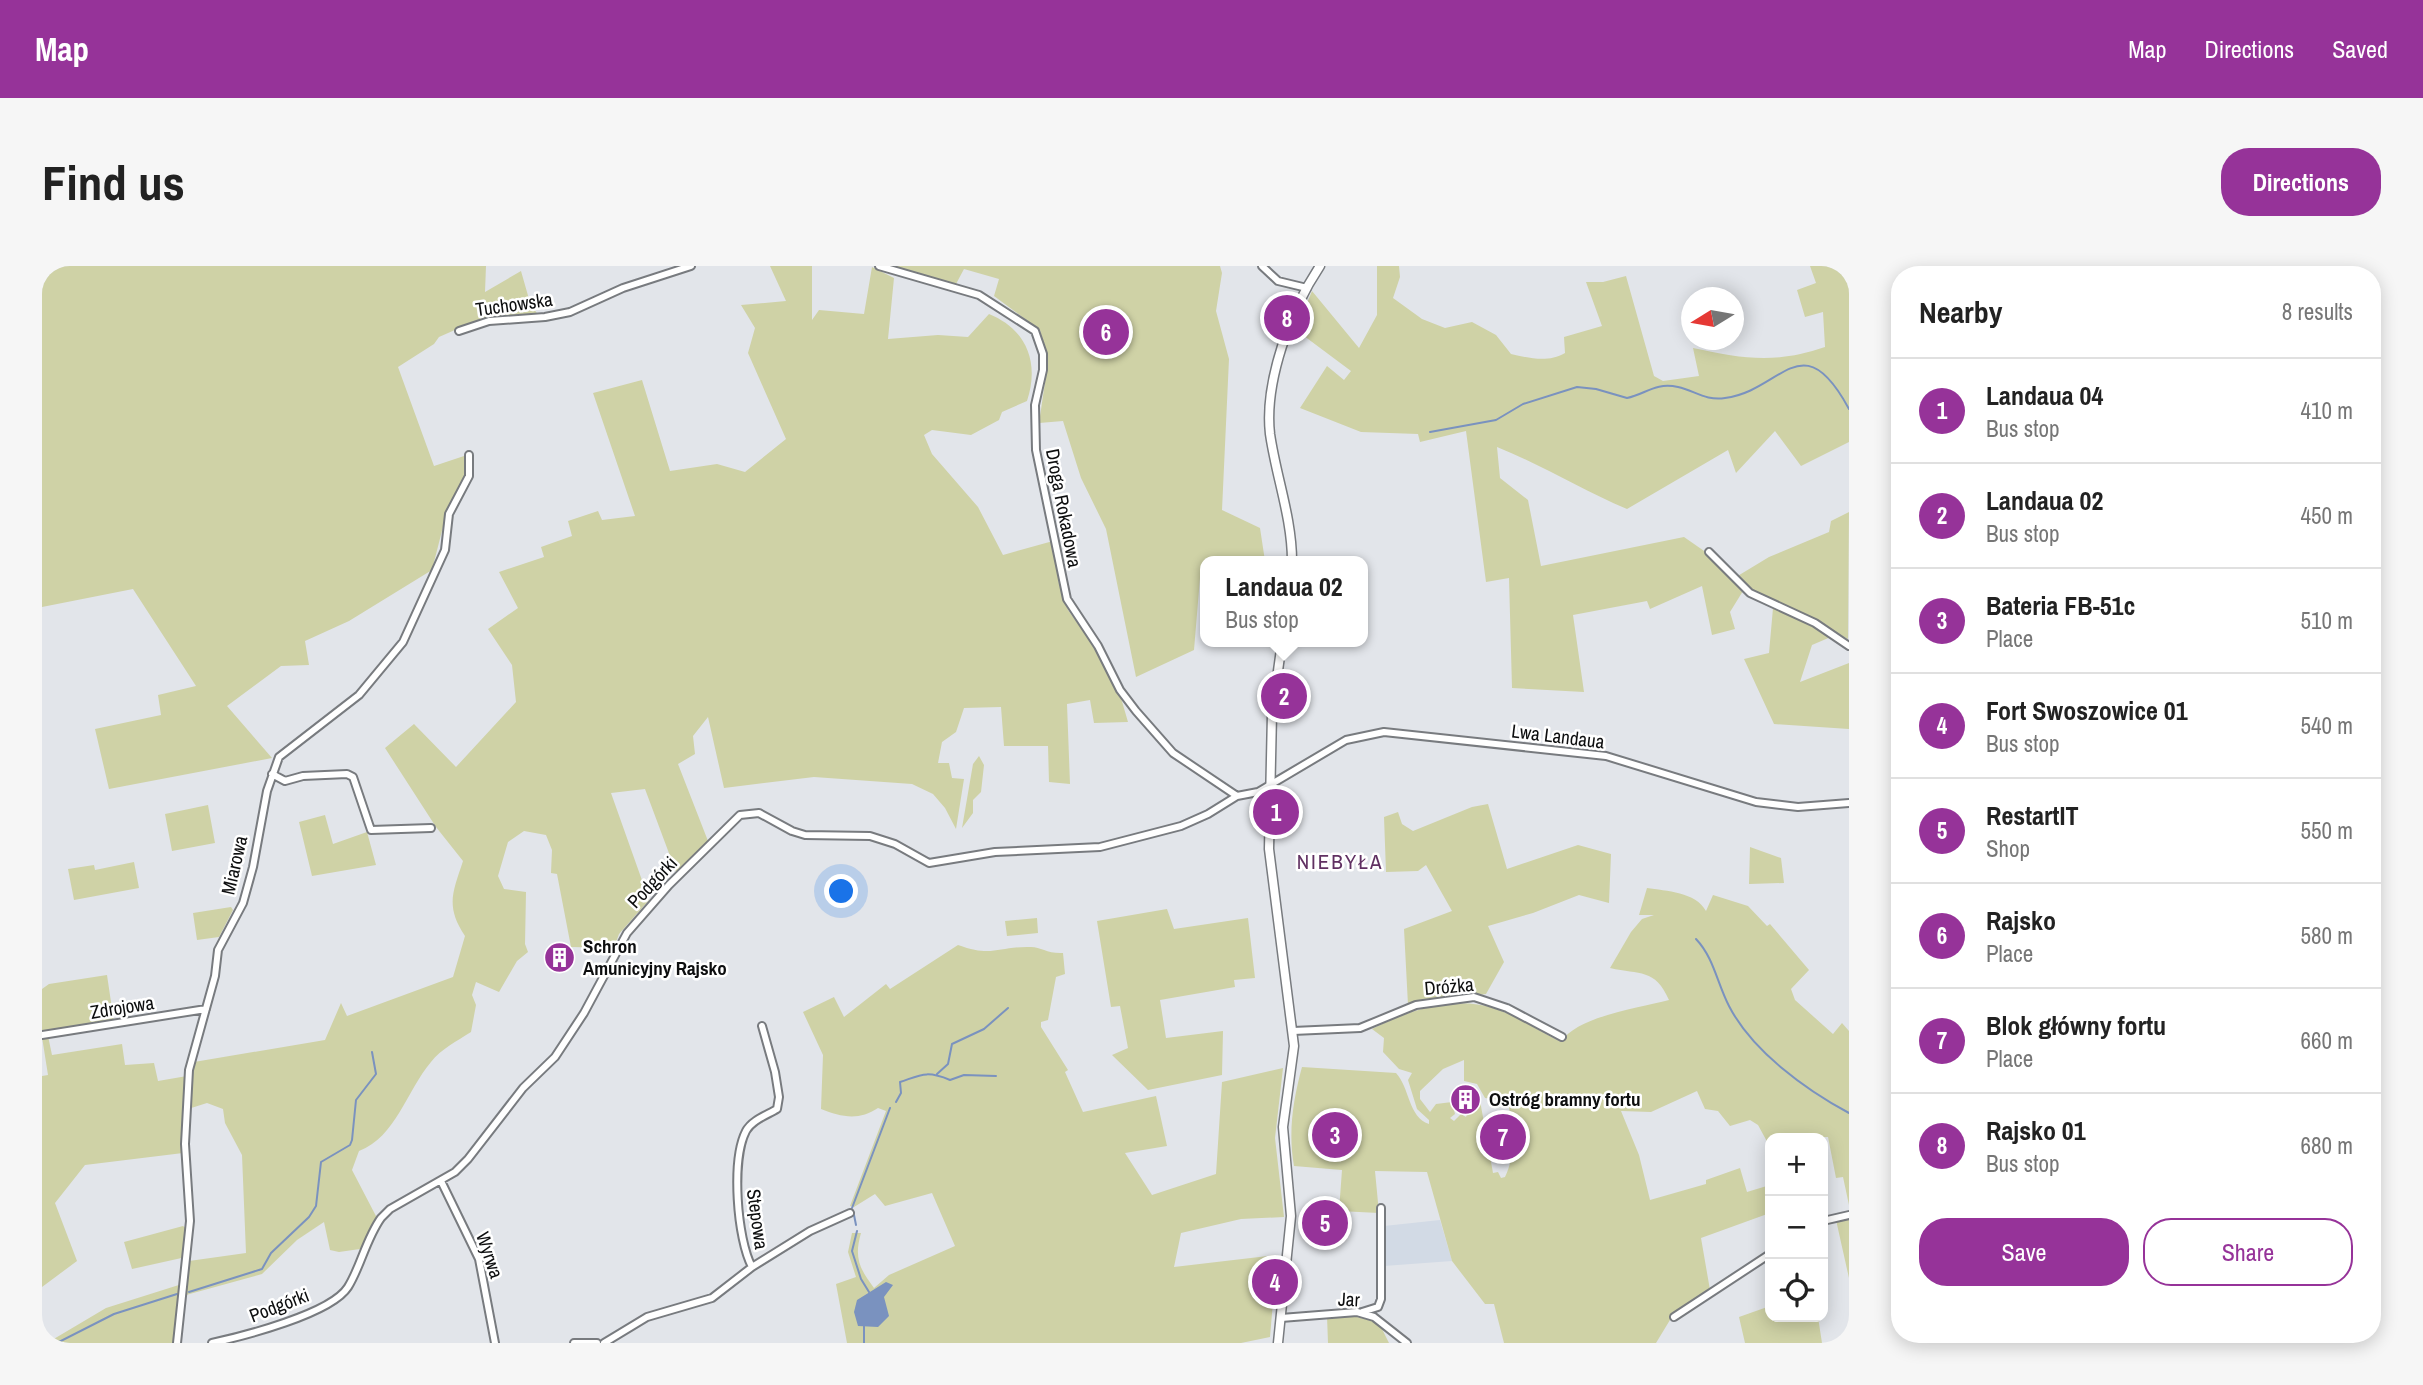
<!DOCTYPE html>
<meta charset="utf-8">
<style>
:root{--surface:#fff;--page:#f6f6f6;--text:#222;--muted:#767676;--line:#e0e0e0;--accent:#963399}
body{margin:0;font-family:"Archivo Narrow",sans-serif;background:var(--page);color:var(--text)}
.controls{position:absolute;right:21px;bottom:21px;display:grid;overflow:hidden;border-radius:14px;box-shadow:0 4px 18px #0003}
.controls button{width:63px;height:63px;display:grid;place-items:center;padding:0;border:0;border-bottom:2px solid var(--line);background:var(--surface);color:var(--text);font:35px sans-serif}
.compass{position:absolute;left:1639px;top:21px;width:63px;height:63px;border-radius:50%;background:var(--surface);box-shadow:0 4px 18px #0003;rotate:259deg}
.you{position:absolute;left:800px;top:626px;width:24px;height:24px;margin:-18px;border:5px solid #fff;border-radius:50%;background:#1a73e8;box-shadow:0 0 0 10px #1a73e833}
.badge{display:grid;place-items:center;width:46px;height:46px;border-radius:50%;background:var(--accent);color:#fff;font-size:23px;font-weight:700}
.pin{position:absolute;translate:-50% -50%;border:4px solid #fff;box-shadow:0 2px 7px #0006}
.popup{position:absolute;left:1158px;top:290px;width:168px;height:91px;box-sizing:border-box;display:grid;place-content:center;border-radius:14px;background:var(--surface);filter:drop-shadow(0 2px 5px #0005);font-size:23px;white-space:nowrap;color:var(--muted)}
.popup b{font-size:26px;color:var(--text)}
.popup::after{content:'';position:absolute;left:50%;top:100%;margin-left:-14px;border:14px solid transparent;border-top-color:var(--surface)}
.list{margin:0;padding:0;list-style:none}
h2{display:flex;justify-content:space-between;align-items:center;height:91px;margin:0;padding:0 28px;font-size:30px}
h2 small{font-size:23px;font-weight:400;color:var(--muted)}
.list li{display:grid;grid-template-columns:46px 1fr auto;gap:21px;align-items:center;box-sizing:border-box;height:105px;padding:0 28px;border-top:2px solid var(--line)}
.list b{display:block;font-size:26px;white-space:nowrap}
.list p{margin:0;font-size:23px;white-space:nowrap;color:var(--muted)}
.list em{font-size:23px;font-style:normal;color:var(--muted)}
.actions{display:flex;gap:14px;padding:21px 28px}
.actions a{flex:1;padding:16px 0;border:2px solid var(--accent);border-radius:28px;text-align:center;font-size:24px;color:var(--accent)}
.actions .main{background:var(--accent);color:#fff}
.icon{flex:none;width:38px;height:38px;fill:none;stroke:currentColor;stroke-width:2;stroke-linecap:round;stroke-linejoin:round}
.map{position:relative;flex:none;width:1807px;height:1077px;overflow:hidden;border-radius:28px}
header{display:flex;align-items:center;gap:42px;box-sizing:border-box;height:98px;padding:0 35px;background:var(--accent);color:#fff}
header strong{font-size:33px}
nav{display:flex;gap:38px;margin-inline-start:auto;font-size:24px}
.intro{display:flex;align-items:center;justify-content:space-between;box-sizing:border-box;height:168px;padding:0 42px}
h1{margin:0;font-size:49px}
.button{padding:18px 32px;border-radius:28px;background:var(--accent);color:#fff;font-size:24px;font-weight:700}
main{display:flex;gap:42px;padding:0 42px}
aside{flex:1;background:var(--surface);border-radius:28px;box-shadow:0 4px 18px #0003}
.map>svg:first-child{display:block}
.built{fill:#d2dae5}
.green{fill:#cfd2a6;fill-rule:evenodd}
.water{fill:#7a92bf}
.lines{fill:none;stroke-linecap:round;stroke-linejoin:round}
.stream{stroke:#7a92bf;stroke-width:2}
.minor-casing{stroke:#787b7f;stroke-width:10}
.tertiary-casing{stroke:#787b7f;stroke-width:11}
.minor{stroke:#fff;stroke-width:6}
.tertiary{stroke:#fff;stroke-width:8}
.labels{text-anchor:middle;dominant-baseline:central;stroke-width:5;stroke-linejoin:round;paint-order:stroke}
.street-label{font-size:19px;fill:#0d0e0f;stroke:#fff}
.poi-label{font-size:19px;font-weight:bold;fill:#0d0e0f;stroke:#fff;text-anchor:start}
.neighbourhood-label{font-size:21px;letter-spacing:2px;fill:#603062;stroke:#fff}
</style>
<header>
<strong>Map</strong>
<nav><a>Map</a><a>Directions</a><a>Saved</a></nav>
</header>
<div class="intro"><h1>Find us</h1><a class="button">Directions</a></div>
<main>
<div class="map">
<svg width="1807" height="1077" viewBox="0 0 1807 1077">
<rect width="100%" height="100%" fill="#e2e5ea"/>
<path class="built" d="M1398,954L1410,995L1342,1000V960Z"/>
<path class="green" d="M0,0H444L443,26L479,5L487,33L476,38L477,45L492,43L497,50L431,56L397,71L392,78L356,101L392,200L422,190L424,206L405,245L390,304L307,355L263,375L267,399L239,400L185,440L230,492L67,523L53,463L119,449L116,429L154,420L91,323L0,341Z
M728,0H770V54L777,44L822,48L830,1L852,12L846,73L896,69L926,71L947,48C984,63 998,96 985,135L960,146L957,154L929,169L890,164L882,169L890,188L936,241L961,289L1011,275L1017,318L1026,344L1052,380L1079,432L1086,456L1052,457L1048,434L1025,438L1028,518L1007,516L1006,480H962L959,441L922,442L914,466L900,476L896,497H907L910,512L922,513L914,563L903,542L891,528L870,518L772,511L682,522L666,451L651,470L653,488L636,498L666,575L634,606L603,523L569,527L607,634L577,668L572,682L529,681L515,608L509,607L510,584L504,569L482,565L466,576L456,610L462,623L484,626L483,678L486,686L475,695L457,726L434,716L430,729L434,739L429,766C415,775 399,783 389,796C365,824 354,871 317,885L310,904L335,952L318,983L297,986L288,984L282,956L255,974L220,1008L144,1029L147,995L204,987L200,889L183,857L181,843L165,837L146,843L152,796L283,774L299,737L305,750L411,711L423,670C403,640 411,626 421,595L394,561L343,482L372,458L414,501L474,436L470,399L446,363L476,342L457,306L502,291L499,281L530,270L526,255L556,245L560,254L593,250L551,127L600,114L628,205L675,198L703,206L744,173L706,87L713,62L699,39L744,35Z
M850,0H1178L1180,7L1174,45L1187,93L1180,244L1218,262L1223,295H1163V311L1158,312L1152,384L1094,411L1064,263L1039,212L1021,155L997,157L1006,96L998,64L952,30L957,13L922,3L914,18Z
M1335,0H1357L1358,11L1351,32L1380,53L1403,62L1430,56L1454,69L1469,88C1487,92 1506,97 1523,87L1522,71L1560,60L1544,16H1561L1584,10L1612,110L1621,115L1657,110L1651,82C1702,93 1733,98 1783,81L1781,46L1763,51L1755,24L1774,17L1768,0H1807V176L1759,200L1733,165L1694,207L1686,184L1585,243C1540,224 1500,199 1455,181L1458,212L1486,234L1499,300L1642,271L1665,287L1701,325L1688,346L1693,363L1670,369L1660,320L1608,343L1605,335L1531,349L1542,426L1470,422L1467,312L1444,316L1424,165L1378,176L1376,168L1319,166L1258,142L1285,100L1302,114L1309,105L1254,64L1270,25L1317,82L1335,49Z
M1807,246L1806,373C1770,352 1725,339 1694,311L1727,291L1787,266L1789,255Z
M1731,342L1791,370L1770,379L1758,416L1807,397V463L1732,458L1702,393L1727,387Z
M937,490L942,499L939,526L931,534V547L920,562L931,498Z
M1446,538L1465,603L1536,579L1569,588L1567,637L1537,629L1491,647L1446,660L1462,696L1444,728L1366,739L1362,663L1410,645L1384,599L1376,605L1344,606L1342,551L1356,546L1360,558L1371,565L1430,541Z
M166,539L173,577L130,585L123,548Z
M283,549L291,578L325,566L334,599L270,610L257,556Z
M1708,581L1739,592L1742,617L1707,618Z
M92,596L97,622L32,634L26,603L52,599L53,604Z
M1605,622C1624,625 1654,626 1664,645L1671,629L1706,640L1725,660L1728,658L1767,704L1749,723L1753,734L1791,768L1800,757L1807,765V939L1801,911L1794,912L1786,871L1728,872V881L1716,859L1708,854L1688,860L1676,845L1663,843L1655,825L1609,846L1579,845L1597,889L1608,934L1664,918V914L1698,902L1705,926L1728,919V947L1659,972L1668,1024L1631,1049L1614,1077H1462L1452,1038H1443L1410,995L1385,906L1333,905L1337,947L1297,945L1300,904L1252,900C1246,866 1251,834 1260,801L1354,807C1368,822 1366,851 1387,858V854L1375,843L1366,814L1370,807L1357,803L1341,786L1342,772L1330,763C1366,745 1410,729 1451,742C1474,749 1497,765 1519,776C1535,750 1598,742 1627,734C1613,702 1598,709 1568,702L1589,666L1600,653L1612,649H1597ZM1422,794V815L1435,818L1443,832L1466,835C1470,861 1475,886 1463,911L1459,912L1456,906L1451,907L1437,829L1424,820L1430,834L1424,851L1419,848L1412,855L1408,852L1413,848L1410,836L1394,838L1388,846L1378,833V825L1401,803Z
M189,641L191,644L177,671L155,674L151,647Z
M1125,643L1132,663L1206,652L1213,712L1192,714L1193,721L1118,734L1124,772L1181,765L1180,809L1106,824L1070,789L1086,782L1078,740L1069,741L1055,655Z
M995,652L996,667L965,670L963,655Z
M916,679C952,692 955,680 989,681C999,681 1006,688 1021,687L1023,708L1014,711L1006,754L999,756V761L1026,804L1023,806L1041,846L1114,830L1125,880L1083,887L1110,929L1174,908L1180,816L1241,802L1233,872L1242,951L1199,953L1139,967L1132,1001L1235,989L1228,1071L1199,1077H805L794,1018L814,1011L806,986L810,967H819C812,991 817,1002 832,1022L847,1009L913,980L890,927L843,940L833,928L812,941L808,940L844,845L836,842C817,855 799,851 779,843L781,789L761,746L792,731L802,751L844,718L848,723Z
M65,709L72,756L0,767V723L7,718Z
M6,770L10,789L80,778L83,799L112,797L116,815L145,810L141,887L43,899L13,937L35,995L0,1021V810L6,809L0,771Z
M1807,952V1012L1794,954Z
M141,960L145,963L144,991L90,1003L82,976Z
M140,1018L132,1077H5L64,1042Z
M1728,1040V1051H1776L1780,1077H1703L1697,1051Z
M1308,1049L1337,1057L1347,1077H1286L1285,1050Z"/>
<path class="water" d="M844,1016L851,1019L842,1031L847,1050L836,1061L816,1060L812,1046L815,1034Z"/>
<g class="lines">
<path class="stream" d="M1388,166L1454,154L1481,138L1535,121L1554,123L1585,132C1604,128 1613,116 1636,121C1653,125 1664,135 1683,132C1740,125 1760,56 1807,143
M1654,673C1672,692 1675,717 1687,740C1710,785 1764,824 1807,847
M895,808L906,798L910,778L942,763L966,742
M854,836L859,827L858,816C879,809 884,804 908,814L922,809L954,810
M810,942L848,842
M812,949L814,959
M815,965L810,985L819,1013L827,1026
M147,1026L220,1003L229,987L267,951L274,940L279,896L308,879L310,874L314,834L334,808L330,786
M822,1059V1077
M15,1077L72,1048L135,1028"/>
<defs>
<path id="minor" d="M837,0L937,29L993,65L1001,88V104L993,139L994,184L1025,333L1056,380L1078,424L1094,445L1131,487L1195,530
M1220,0L1236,15L1265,22
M417,65L447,55L503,51L528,46L581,22L649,0
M1667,286L1708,327L1773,357L1807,380
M230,508L243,515L261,510L305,508L311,511L329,564L389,562
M1251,765L1318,762L1374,739L1432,731L1465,742L1520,771
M0,769L164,743
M399,915L437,993L453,1077
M1781,955L1807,949
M710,1001C695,973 689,894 704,865C710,854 725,849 735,843L737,831L733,806L720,760
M1320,1046L1336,1041L1339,1033V942
M1632,1051L1728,988
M1239,1052L1315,1046L1332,1051L1365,1077
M135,1077L148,955L143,878L147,804L173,710L176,684L201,637L211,601L225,525L237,491L317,429L361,376L403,284L407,248L427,210V189
M170,1077C201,1070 289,1048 306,1021C319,1000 324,973 339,952L348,943L413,906L426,893L481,822L513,791L542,747L585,667L627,619L698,549L717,547L750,565L763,569L828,570L853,578L887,597L953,586L1058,581L1139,560L1166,548L1195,530L1216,526L1304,474L1342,466L1564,490L1714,536L1756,541L1807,537
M532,1077H555
M562,1077L605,1051L670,1032L710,1001L768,965L808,947"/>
<path id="tertiary" d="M1250,295C1250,252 1234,210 1228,168C1222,116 1249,43 1278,0
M1236,1077L1249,950L1241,861L1252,780L1227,583L1230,448L1240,376"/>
</defs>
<use href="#minor" class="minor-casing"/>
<use href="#tertiary" class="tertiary-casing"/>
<use href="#minor" class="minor"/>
<use href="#tertiary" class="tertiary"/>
</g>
<defs>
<symbol id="building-disc" viewBox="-11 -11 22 22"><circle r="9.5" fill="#963399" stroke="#fff"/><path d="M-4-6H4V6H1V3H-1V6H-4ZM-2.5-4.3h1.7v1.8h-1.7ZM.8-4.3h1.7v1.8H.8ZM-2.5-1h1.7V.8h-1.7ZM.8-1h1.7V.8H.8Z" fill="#fff"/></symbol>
</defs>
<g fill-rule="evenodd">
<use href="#building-disc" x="500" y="674" width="35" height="35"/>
<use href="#building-disc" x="1406" y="816" width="35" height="35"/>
</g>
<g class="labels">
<g class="street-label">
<text transform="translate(472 38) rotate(-8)">Tuchowska</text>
<text transform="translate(1022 242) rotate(79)">Droga Rokadowa</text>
<text transform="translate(1516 470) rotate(7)">Lwa Landaua</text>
<text transform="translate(192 599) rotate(-77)">Miarowa</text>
<text transform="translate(610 616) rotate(-47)">Podgórki</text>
<text transform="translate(1407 720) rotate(-5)">Dróżka</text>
<text transform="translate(80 741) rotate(-9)">Zdrojowa</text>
<text transform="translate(716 953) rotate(82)">Stepowa</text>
<text transform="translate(448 989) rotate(71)">Wyrwa</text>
<text transform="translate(1307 1033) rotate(3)">Jar</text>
<text transform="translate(237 1039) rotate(-21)">Podgórki</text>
</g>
<g class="poi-label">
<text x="541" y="680">Schron<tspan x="541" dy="22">Amunicyjny Rajsko</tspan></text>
<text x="1447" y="833">Ostróg bramny fortu</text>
</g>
<g class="neighbourhood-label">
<text x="1298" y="595">NIEBYŁA</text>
</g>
</g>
</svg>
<div class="controls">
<button>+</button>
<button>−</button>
<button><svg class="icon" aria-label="locate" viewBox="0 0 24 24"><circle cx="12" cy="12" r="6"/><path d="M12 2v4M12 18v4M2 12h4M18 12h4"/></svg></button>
</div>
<svg class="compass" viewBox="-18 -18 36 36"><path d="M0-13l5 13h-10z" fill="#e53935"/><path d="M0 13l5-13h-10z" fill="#767676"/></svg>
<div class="you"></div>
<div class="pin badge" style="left:1234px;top:546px">1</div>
<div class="pin badge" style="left:1242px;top:430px">2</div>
<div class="popup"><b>Landaua 02</b>Bus stop</div>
<div class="pin badge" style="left:1293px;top:869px">3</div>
<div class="pin badge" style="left:1233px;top:1016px">4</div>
<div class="pin badge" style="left:1283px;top:957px">5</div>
<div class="pin badge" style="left:1064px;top:66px">6</div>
<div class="pin badge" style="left:1461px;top:871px">7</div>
<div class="pin badge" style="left:1245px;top:52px">8</div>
</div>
<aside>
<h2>Nearby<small>8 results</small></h2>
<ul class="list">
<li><span class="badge">1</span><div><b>Landaua 04</b><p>Bus stop</p></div><em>410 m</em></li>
<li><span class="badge">2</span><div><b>Landaua 02</b><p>Bus stop</p></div><em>450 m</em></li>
<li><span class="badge">3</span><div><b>Bateria FB-51c</b><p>Place</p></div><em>510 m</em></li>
<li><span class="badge">4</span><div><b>Fort Swoszowice 01</b><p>Bus stop</p></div><em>540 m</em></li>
<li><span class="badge">5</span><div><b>RestartIT</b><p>Shop</p></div><em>550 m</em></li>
<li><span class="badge">6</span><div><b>Rajsko</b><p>Place</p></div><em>580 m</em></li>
<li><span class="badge">7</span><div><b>Blok główny fortu</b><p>Place</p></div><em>660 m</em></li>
<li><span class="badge">8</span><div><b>Rajsko 01</b><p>Bus stop</p></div><em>680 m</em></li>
</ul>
<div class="actions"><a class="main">Save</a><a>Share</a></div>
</aside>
</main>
